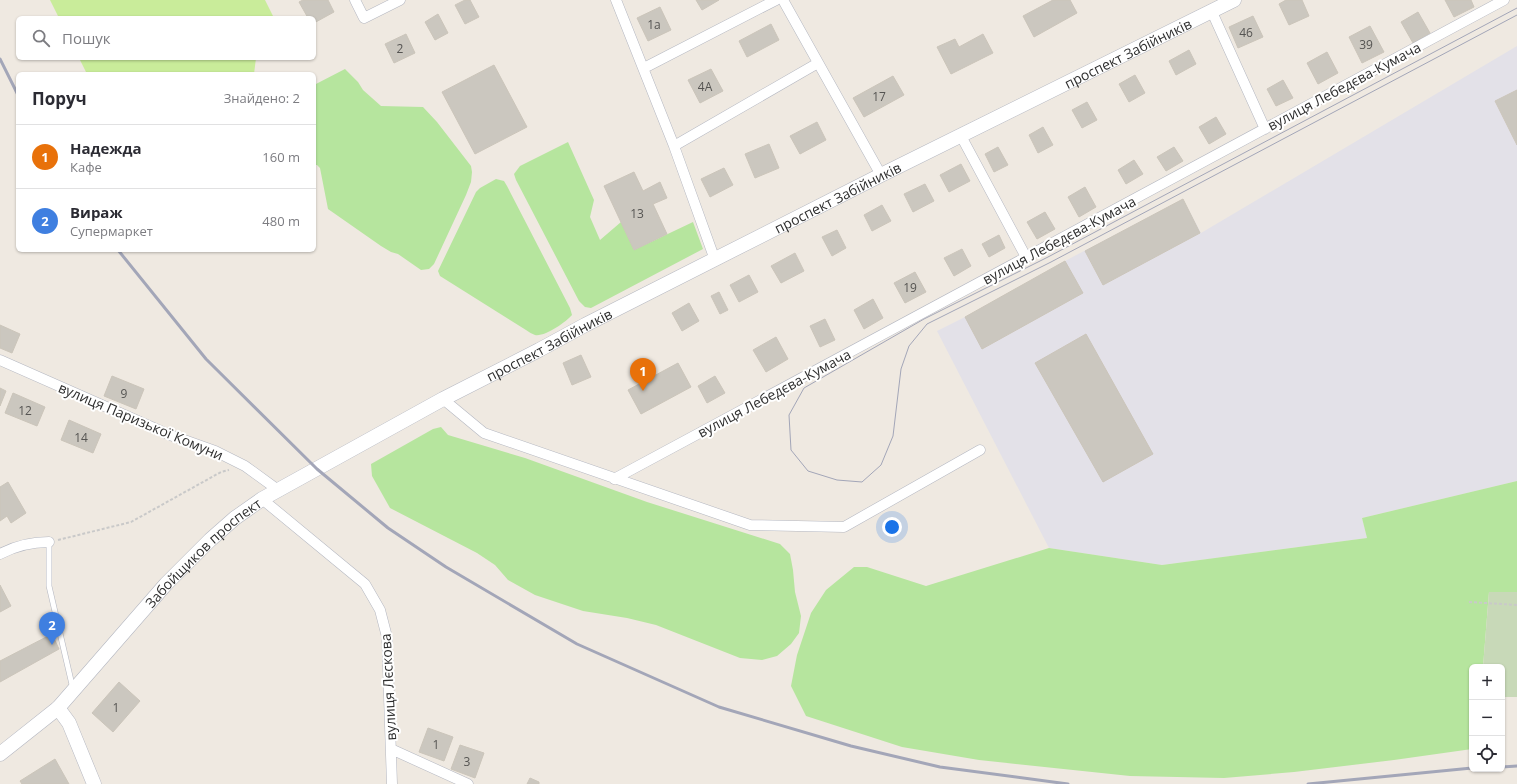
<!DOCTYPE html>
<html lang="uk">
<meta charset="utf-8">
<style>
:root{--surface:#fff;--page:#f2f2f3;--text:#2b2b33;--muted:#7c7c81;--line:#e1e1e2;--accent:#0b8043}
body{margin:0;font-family:"Open Sans",sans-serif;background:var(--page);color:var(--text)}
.controls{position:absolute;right:12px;bottom:12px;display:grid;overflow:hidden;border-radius:6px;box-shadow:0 1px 3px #0004}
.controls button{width:36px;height:36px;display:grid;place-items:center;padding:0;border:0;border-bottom:1px solid var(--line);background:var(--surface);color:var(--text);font:20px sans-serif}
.you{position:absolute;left:892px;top:527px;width:14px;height:14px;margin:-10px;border:3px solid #fff;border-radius:50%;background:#1a73e8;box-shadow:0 0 0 6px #1a73e833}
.badge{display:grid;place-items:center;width:26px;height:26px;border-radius:50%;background:var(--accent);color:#fff;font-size:13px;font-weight:700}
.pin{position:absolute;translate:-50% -33px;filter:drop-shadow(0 1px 2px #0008)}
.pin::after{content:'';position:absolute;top:21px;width:14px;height:12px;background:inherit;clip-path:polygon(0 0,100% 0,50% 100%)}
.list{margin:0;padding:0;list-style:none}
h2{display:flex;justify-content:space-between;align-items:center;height:52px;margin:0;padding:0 16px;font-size:17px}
h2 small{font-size:13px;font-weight:400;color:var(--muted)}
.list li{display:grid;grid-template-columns:26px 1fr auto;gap:12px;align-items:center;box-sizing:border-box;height:64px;padding:0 16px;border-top:1px solid var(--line)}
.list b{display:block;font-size:15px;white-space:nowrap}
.list p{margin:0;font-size:13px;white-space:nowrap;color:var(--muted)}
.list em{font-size:13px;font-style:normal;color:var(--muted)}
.icon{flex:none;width:22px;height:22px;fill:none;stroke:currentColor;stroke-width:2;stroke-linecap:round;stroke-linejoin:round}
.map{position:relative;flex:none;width:1517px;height:784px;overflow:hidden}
.search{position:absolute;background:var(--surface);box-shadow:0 1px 3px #0004;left:16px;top:16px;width:300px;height:44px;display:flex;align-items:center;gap:10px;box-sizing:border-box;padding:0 14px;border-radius:6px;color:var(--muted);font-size:15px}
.panel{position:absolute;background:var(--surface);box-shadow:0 1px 3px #0004;left:16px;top:72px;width:300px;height:180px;border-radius:6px}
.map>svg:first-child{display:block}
.industrial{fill:#e3e1e8}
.green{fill:#b6e59e}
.cemetery{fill:#c8d9b8}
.pitch{fill:#c9ec9a}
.building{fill:#cbc7bf;stroke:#cbc5ba}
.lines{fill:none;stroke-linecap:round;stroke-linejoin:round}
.lane-casing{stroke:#b4b7c1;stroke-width:6}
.street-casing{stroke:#b4b7c1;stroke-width:11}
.secondary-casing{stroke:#b4b7c1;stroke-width:15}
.path{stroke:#c9c9c9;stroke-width:2;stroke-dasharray:3 2;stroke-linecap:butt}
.lane{stroke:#fff;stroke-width:5}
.street{stroke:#fff;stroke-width:10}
.secondary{stroke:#fff;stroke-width:14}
.tram{stroke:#a3a6b8;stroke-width:1}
.rail{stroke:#a3a6b8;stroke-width:3}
.labels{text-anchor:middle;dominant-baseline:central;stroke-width:4;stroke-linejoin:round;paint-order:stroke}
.number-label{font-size:12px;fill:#555452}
.street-label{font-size:14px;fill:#2e2e2e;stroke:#fff}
</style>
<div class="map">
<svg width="1517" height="784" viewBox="0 0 1517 784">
<rect width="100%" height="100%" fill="#efe9e1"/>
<path class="industrial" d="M1517,46V481L1362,518L1367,538L1162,565L1049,548L937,331L965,317L1065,261L1183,199L1201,233Z"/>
<path class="green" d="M345,69L358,82L363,90L381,106L423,107L437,122L471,166L472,172L471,182L466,195L434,264L429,269L421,270L398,254L391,252L381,246L328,209L320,168L317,165H314V85Z
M568,142L594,200L590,217L600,240L621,222L634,250L693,222L703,249L591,308L585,307L579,301L516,180L514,174L520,166Z
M496,179L504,181L507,186L570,308L572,315C566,322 545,337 535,335C532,334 529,332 526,330L440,276L438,271L476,192L480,188Z
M441,427L448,435L525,458L647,502L780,544L790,554L793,570L795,592L801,616L799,633L791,644L777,656L762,660L740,658L656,625L627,618L583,611L535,595L508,580L495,565L477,553L390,508L372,476L371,464L433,429Z
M1517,481V592H1489L1483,667H1472V749L1394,760L1294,772L1224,778L1130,776L979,760L902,747L806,716L791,686L797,655L811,613L826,590L854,567H867L926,586L1049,548L1162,565L1367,538L1362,518Z"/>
<path class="cemetery" d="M1489,592H1517V697H1502V667H1483Z"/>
<path class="pitch" d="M50,0H265L274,18H59Z
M79,58H256L254,74H87Z"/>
<path class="building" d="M303,0H328L334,12L314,23V18H308L299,2Z
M465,0H470L479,17L465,24L455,5Z
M696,0H719L702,10Z
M1053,0H1070L1077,13L1034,37L1023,16Z
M1286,0H1302L1309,16L1289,25L1279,4Z
M1445,0H1471L1474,7L1454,17Z
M660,7L671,30L648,41L637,18Z
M1418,12L1430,33L1413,43L1401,22Z
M438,14L448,33L435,40L425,22Z
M1253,16L1263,37L1238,48L1229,27Z
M771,24L779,40L747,57L739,41Z
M1370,26L1384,52L1362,63L1349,37Z
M406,34L415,53L394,63L385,44Z
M983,34L993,53L951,74L937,47L955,39L959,47Z
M1189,50L1196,64L1176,75L1169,61Z
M1327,52L1338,73L1318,84L1307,63Z
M494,65L527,127L475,154L442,92Z
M711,69L723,91L700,103L688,80Z
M1135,75L1145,93L1129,102L1119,84Z
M893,76L904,95L864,117L853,98Z
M1283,80L1293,98L1276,106L1267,89Z
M1517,90V145L1495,101Z
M1087,102L1097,120L1082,128L1072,110Z
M1216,117L1226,134L1209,144L1199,127Z
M817,122L826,140L800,154L790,136Z
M1043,127L1053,145L1038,153L1029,135Z
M769,144L779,168L755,178L745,154Z
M998,147L1008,165L994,172L985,154Z
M1174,147L1183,161L1166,171L1157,157Z
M1134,160L1143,174L1126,184L1118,170Z
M961,164L970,181L949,192L940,175Z
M724,168L733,185L710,197L701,179Z
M634,172L643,191L660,182L667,198L653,204L667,234L634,250L604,186Z
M925,184L934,201L913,212L904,194Z
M1085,187L1096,207L1079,217L1068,197Z
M1183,199L1200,233L1103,285L1085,251Z
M882,205L891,221L872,231L864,215Z
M1045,212L1055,229L1037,239L1027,222Z
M837,230L846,248L832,256L822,237Z
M999,235L1005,248L989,257L982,244Z
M962,249L971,266L954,276L944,258Z
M795,253L804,271L781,283L771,266Z
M1065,261L1083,293L982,349L965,317Z
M915,272L926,292L905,303L894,283Z
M749,275L758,292L739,302L730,285Z
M719,292L728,310L720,314L711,296Z
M873,299L883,318L864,329L854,310Z
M689,303L699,321L682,331L672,313Z
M825,319L835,340L820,347L810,326Z
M0,325L20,334L12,353L0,348Z
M1086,334L1153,454L1103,482L1035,363Z
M776,337L788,359L766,372L753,350Z
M581,355L591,377L572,385L563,363Z
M678,363L691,387L641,414L628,390Z
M112,376L144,389L136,409L104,396Z
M715,376L725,393L707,403L698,386Z
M0,388L6,391L0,406Z
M13,393L45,407L37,426L5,413Z
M69,420L101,434L93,453L61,440Z
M8,482L26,513L11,523L7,516L0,521V487Z
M0,585L11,606L0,612Z
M52,634L59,649L0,682V661Z
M119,682L140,701L113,732L92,713Z
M428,728L453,737L444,761L419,752Z
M460,745L484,753L475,778L451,769Z
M55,759L69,784H22L20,781Z
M530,778L539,782V784H527Z"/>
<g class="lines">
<defs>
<path id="lane" d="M49,542V586L73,689"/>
<path id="street" d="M355,0L364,18L400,0
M616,0L674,146L715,260
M783,0L881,175
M1212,12L1265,129
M644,68L776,0
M961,136L1026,257
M674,146L818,63
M0,360L170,435L215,451L245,466L278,490
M443,399L484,433L750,525L844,527L980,450
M614,479L1504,0
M262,499L365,584L380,610L387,637L392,784
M0,554C17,545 31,542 49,542
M391,749L468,784"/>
<g id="secondary">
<path d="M58,708L69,723L94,784"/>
<path id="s1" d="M0,754L58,708L166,584L210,540L235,518L262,499L443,399L539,350L585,325L881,175L1234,0"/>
</g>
</defs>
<use href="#lane" class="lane-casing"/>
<use href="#street" class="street-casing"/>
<use href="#secondary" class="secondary-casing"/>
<path class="path" d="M58,540L131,522L221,472L229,470
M1469,602L1517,605"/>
<use href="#lane" class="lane"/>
<use href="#street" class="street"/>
<use href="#secondary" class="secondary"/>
<path class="tram" d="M1517,8L1048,257L924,319L804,388L789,415L791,450L808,471L837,480L862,482L881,465L893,436L901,369L909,346L927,324L1051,262L1517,15"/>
<path class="rail" d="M0,59L18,95
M118,250L206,359L317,469L388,528L446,567L577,644L719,707L851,746L940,767L1068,784
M1502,767L1517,766
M1308,784L1472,768"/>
</g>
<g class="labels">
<g class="number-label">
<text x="654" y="24">1а</text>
<text x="1246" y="32">46</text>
<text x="1366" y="44">39</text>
<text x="400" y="48">2</text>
<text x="705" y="86">4А</text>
<text x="879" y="96">17</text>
<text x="637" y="213">13</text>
<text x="910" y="287">19</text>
<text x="124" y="393">9</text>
<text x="25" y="410">12</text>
<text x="81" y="437">14</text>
<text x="116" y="707">1</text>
<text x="436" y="744">1</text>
<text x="467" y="761">3</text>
</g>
<g class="street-label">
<text stroke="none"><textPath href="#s1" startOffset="1341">проспект Забійників</textPath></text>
<text transform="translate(1344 86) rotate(-28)">вулиця Лебедєва-Кумача</text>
<text stroke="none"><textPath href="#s1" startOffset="1017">проспект Забійників</textPath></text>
<text transform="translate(1059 240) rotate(-28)">вулиця Лебедєва-Кумача</text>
<text stroke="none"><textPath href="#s1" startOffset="693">проспект Забійників</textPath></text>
<text transform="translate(774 393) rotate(-28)">вулиця Лебедєва-Кумача</text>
<text transform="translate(141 421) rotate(23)">вулиця Паризької Комуни</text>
<text stroke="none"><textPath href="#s1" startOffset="287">Забойщиков проспект</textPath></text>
<text transform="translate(388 687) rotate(-93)">вулиця Лєскова</text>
</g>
</g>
</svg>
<div class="controls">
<button>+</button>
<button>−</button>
<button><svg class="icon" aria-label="locate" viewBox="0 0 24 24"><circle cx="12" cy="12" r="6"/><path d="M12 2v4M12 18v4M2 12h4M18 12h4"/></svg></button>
</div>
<div class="you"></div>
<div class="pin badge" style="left:643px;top:391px;background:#e8710a">1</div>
<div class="pin badge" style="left:52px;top:645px;background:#3f7fe0">2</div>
<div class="search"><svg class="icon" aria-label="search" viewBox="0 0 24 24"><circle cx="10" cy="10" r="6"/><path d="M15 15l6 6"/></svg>Пошук</div>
<section class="panel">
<h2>Поруч<small>Знайдено: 2</small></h2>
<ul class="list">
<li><span class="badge" style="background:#e8710a">1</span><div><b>Надежда</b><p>Кафе</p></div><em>160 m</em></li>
<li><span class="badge" style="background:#3f7fe0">2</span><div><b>Вираж</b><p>Супермаркет</p></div><em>480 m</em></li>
</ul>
</section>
</div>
